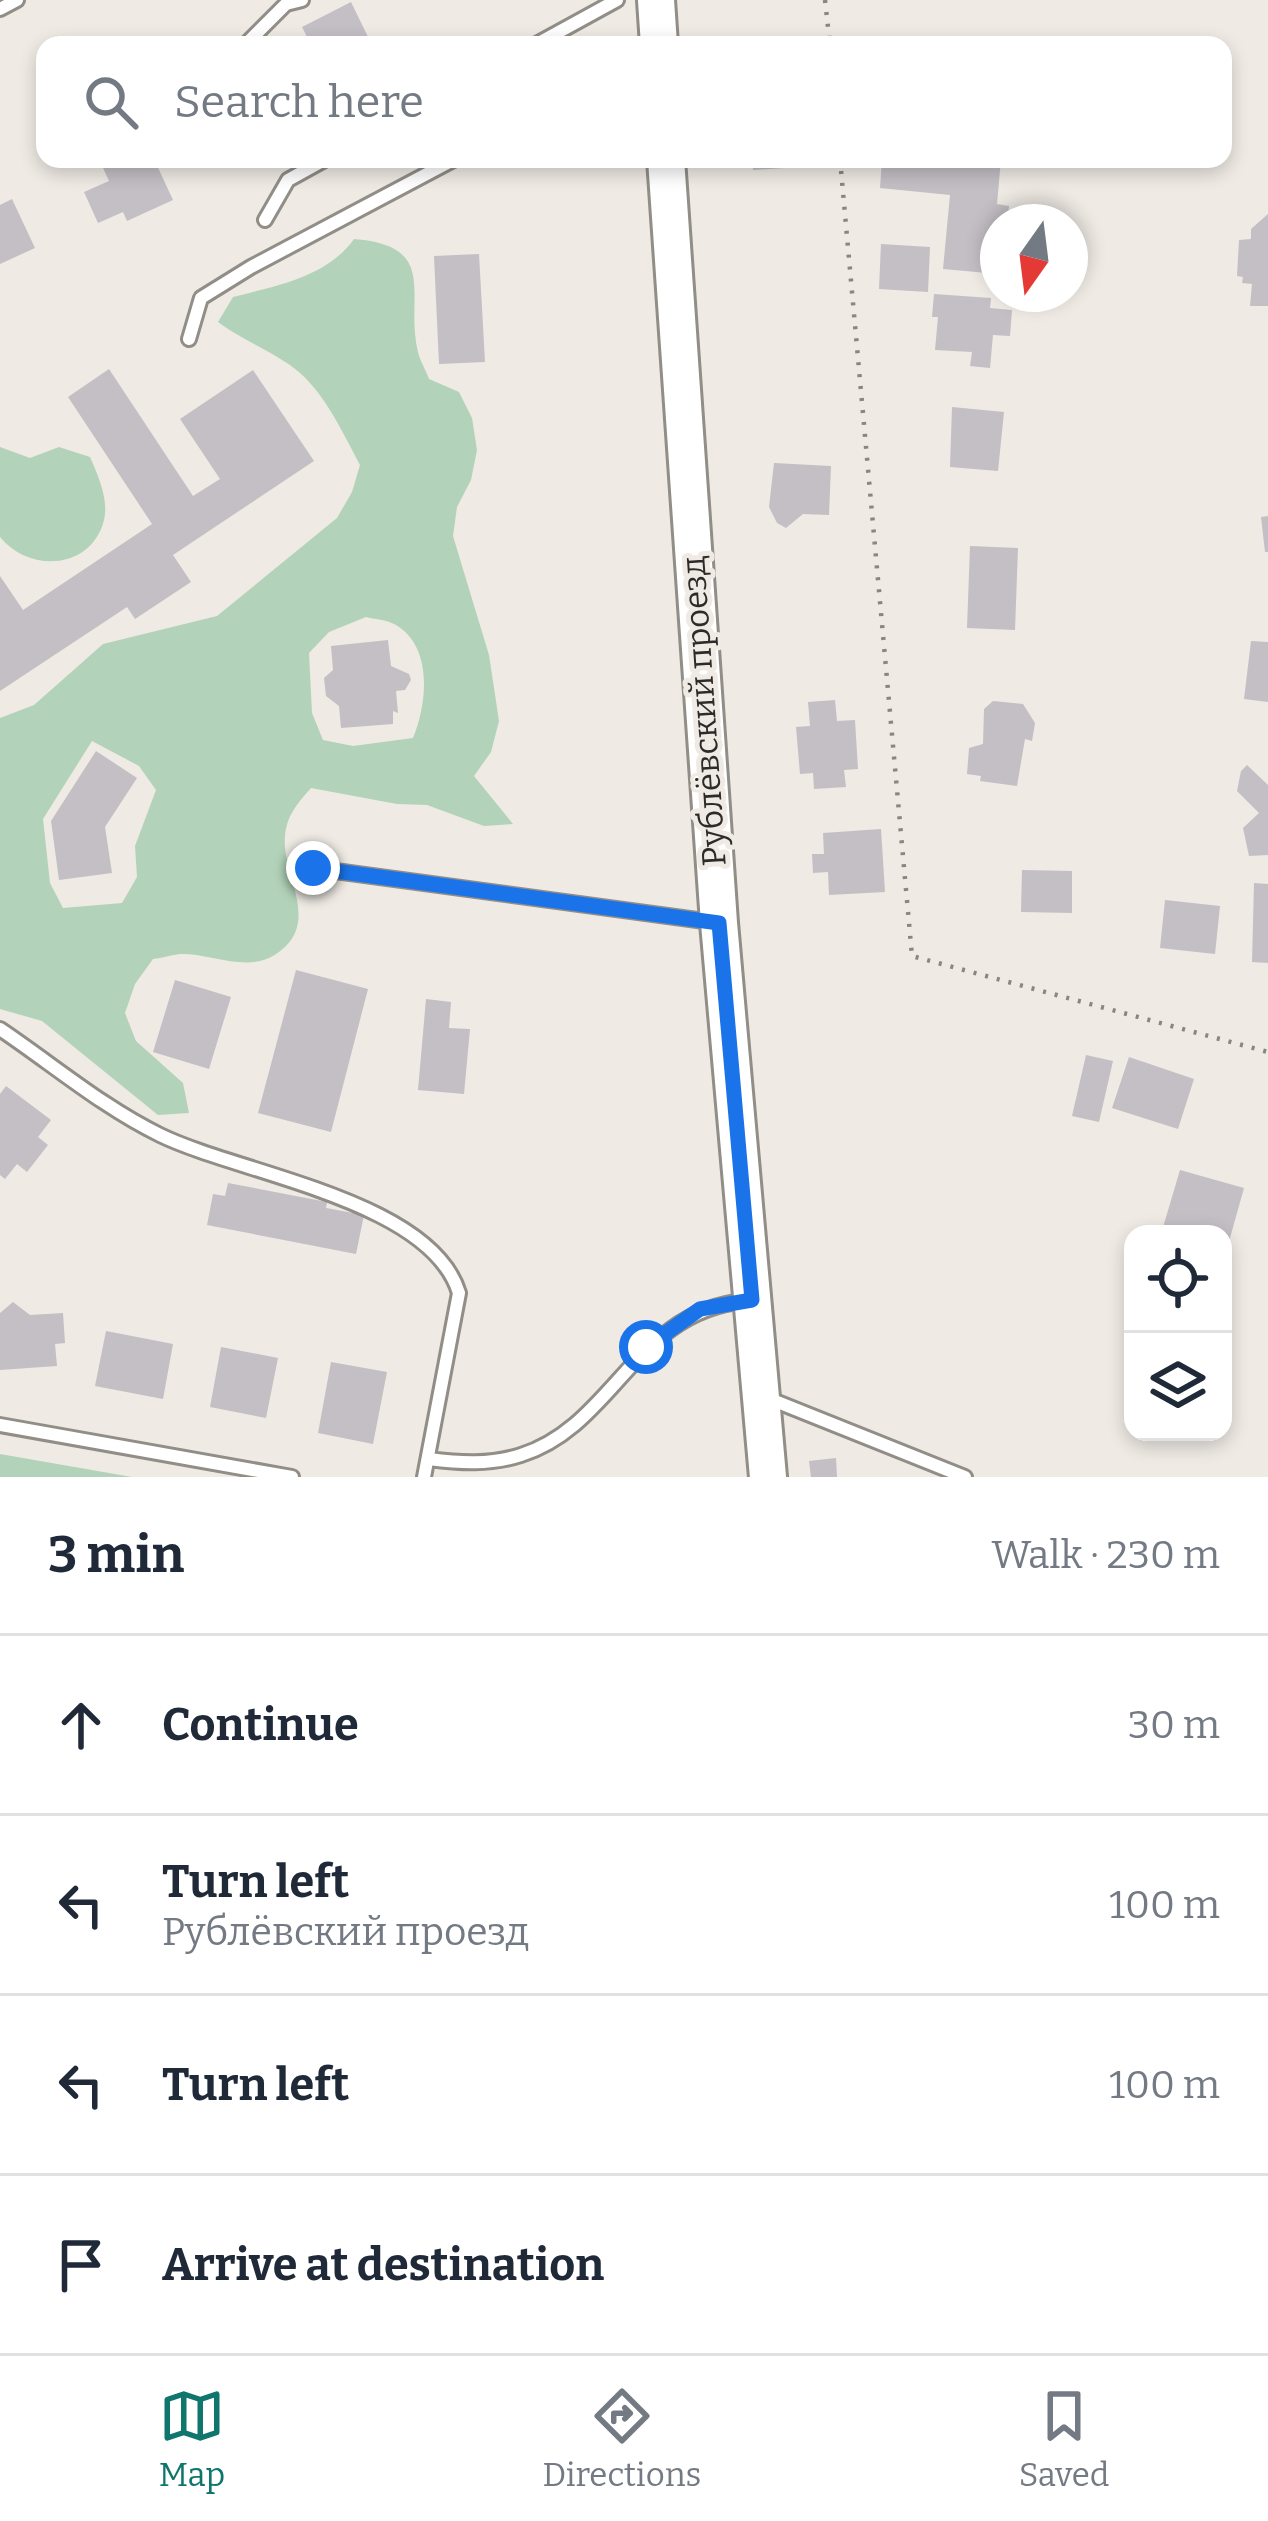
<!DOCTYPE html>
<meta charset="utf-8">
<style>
:root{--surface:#fff;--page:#f2f2f3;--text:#1f2937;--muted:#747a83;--line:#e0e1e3;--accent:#0f766e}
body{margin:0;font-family:Bitter,serif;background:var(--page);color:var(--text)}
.controls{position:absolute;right:36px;bottom:36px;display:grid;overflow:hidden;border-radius:24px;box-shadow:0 6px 18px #0003}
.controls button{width:108px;height:108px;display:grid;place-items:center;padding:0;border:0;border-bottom:3px solid var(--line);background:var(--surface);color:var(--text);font:60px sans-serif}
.compass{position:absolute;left:980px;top:204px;width:108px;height:108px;border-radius:50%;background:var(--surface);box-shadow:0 6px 18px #0003;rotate:194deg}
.stop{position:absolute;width:36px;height:36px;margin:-27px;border:9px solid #1a73e8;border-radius:50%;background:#fff}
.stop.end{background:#1a73e8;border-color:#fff;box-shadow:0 3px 12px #0008}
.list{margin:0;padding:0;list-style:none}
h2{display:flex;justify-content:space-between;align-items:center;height:156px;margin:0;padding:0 48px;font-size:51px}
h2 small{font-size:39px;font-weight:400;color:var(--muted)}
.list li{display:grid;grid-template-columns:78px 1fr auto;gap:36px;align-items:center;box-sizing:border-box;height:180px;padding:0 48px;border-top:3px solid var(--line)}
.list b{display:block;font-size:45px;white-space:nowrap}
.list p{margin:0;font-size:39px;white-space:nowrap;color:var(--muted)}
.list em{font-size:39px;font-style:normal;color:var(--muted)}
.icon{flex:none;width:66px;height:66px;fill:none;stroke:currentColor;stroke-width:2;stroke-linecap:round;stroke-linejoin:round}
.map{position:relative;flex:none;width:1268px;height:1477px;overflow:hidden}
.search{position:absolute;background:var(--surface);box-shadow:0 6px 18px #0003;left:36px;right:36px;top:36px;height:132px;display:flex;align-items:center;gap:30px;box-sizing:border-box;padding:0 42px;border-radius:24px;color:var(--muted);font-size:45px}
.sheet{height:876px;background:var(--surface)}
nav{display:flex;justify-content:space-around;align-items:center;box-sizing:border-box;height:168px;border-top:3px solid var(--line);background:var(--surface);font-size:33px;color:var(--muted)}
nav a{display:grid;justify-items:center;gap:6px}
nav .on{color:var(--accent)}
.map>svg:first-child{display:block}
.green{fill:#b2d3ba;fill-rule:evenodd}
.building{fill:#c3bfc5}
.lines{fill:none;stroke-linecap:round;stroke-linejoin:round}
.lane-casing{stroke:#918d87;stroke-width:18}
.secondary-casing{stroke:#918d87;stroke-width:42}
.path{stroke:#898682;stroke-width:4.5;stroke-dasharray:3 9;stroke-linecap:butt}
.lane{stroke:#fff;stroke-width:12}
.secondary{stroke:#fff;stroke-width:36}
.route{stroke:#1a73e8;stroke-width:15}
.labels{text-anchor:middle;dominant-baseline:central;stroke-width:10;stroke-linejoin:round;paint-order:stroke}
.street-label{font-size:33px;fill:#2d2b29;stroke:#efeae4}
</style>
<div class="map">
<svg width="1268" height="1477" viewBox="0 0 1268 1477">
<rect width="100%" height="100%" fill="#efeae4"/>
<path class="green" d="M354,239C441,246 404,296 418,352C420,361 426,370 429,379L459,392L472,418L477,450L471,480L457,507L453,536L489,655L499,721L491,752L474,776L513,824L484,826L427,805L397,804L311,788C297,804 287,815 285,836C281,876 325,925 273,956C245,972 210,953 180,954C172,955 162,958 153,959L135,984L125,1013L136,1041L183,1083L189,1113L158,1115L42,1021L0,1009V718L34,705L103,644L217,616L337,518L352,492L360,465C342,431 322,387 290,365C267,349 241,339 218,322L233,297C276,286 327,277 354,239ZM366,617C374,619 387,620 394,624C434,645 427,705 413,738L353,746L323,740L312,713L309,653L329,632ZM92,741L139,766L156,790L135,846L137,877L122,903L63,908L50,883L43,819Z
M0,447L30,458L59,447L90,457C98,475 109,500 104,520C92,569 30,574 0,537Z
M0,1454L132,1477H0Z"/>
<path class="building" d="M351,2L372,45H311L302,27Z
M99,159H154L173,200L127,221L123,212L98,223L84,192L109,181Z
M752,159H814L815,166L753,170Z
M882,159H1001L997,204L1009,206L1008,216L1029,218L1028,222H998V274L943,269L950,195L880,188Z
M12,199L35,248L0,264V205Z
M1268,214V306H1250L1252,284L1242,283L1243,277L1237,276L1239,240L1251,239V229Z
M1070,237L1080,238L1076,282L1070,281Z
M881,244L930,247L928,292L879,289Z
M479,254L485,362L439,364L434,256Z
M934,294L991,298L990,308L1012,310L1010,336L993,335L990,368L970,366L972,352L935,350L938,317H932Z
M109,369L193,496L220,479L180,419L253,370L314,461L173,555L191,582L135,619L127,607L0,691V576L23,610L152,524L68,397Z
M952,407L1004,412L998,471L950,467Z
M774,463L831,466L829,515L803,514L786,528L777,523L769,507Z
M1268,516V552H1265L1261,517Z
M970,546L1018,548L1015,630L967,628Z
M388,640L391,666L409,674L411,680L405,690L396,691L398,713L393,711V724L341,728L339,706L326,696L324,678L333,670L331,646Z
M1251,641L1268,642V702L1244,699Z
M835,700L837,721L855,720L858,769L844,770L846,787L814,789L813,773L800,774L796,727L810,726L808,702Z
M993,701L1023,704L1035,723L1032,741L1025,739L1017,786L980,781L981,776L967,774L969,748L983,744L984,709Z
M96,751L137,778L105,827L112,873L59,880L51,821Z
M1247,765L1268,785V855L1249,856L1243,828L1259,813L1237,791L1241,771Z
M881,829L885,892L829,895L828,872L813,873L812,854H824L823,833Z
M1022,870L1072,871V913L1021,912Z
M1254,883L1268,884V963L1252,962Z
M1165,900L1220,906L1215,954L1160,948Z
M296,970L368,989L331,1132L258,1113Z
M175,980L231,997L209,1069L153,1052Z
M426,999L451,1002L449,1028L470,1029L464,1094L418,1090Z
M1086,1055L1113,1061L1099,1122L1072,1116Z
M1129,1057L1194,1079L1178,1129L1112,1108Z
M6,1086L51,1120L38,1137L48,1145L27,1172L17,1164L5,1179L0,1175V1094Z
M1180,1170L1244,1188L1228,1245L1223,1243V1234H1161Z
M228,1183L327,1202L326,1208L364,1215L356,1254L207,1225L213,1194L225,1196Z
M13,1302L30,1315L63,1313L65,1343L55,1344L57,1366L0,1370V1313Z
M106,1331L173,1344L163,1399L95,1386Z
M221,1347L278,1358L266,1418L210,1407Z
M331,1362L387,1372L373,1444L318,1433Z
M836,1458L837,1477H811L809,1461Z"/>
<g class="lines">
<defs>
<path id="lane" d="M0,9L17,0
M245,45L286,4L302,0
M535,45L617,0
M265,220L288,180L326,159
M189,339L201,298L251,267L455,159
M313,868L712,922
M0,1029C52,1064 104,1108 160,1135C240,1174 431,1200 459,1293L424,1477
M765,1397L965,1477
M0,1425L292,1477
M429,1459C460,1463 490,1465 521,1455C614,1426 635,1311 745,1301"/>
<path id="secondary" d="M656,0L659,45
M666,159L719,923L768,1477"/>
</defs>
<use href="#lane" class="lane-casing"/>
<use href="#secondary" class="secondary-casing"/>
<path class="path" d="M825,0L830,45
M840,159L912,956L1268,1052"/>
<use href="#lane" class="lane"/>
<use href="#secondary" class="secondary"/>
</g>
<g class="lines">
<path class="route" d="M313,868L719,923L752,1300L700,1309L646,1347"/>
</g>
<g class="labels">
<g class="street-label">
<text transform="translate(704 711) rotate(-94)">Рублёвский проезд</text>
</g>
</g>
</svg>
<div class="controls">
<button><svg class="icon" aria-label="locate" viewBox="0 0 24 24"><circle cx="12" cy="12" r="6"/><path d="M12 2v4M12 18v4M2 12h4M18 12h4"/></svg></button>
<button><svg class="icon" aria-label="layers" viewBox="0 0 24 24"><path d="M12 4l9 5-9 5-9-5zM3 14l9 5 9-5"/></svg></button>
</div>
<svg class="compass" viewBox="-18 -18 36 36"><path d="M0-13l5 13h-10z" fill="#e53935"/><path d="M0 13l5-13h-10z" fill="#747a83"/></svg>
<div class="stop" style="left:646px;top:1347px"></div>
<div class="stop end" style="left:313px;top:868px"></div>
<div class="search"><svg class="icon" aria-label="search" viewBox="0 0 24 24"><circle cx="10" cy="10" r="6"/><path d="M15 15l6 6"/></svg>Search here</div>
</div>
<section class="sheet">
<h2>3 min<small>Walk · 230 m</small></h2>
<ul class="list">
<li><svg class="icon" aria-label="ahead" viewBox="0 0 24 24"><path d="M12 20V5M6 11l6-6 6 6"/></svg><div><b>Continue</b></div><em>30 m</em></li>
<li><svg class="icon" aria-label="left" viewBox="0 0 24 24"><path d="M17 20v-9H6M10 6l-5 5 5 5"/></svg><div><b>Turn left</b><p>Рублёвский проезд</p></div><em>100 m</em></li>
<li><svg class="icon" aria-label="left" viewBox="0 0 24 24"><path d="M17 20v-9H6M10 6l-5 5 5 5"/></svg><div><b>Turn left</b></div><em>100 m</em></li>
<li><svg class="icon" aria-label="arrive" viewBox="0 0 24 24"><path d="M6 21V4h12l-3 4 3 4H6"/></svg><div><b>Arrive at destination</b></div></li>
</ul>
</section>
<nav>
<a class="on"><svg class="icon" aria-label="map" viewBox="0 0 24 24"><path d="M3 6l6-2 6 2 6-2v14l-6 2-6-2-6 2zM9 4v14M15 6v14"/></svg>Map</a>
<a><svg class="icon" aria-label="directions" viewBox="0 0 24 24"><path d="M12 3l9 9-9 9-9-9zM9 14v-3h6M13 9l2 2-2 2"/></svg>Directions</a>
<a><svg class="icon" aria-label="saved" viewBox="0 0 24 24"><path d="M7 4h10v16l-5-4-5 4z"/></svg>Saved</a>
</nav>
